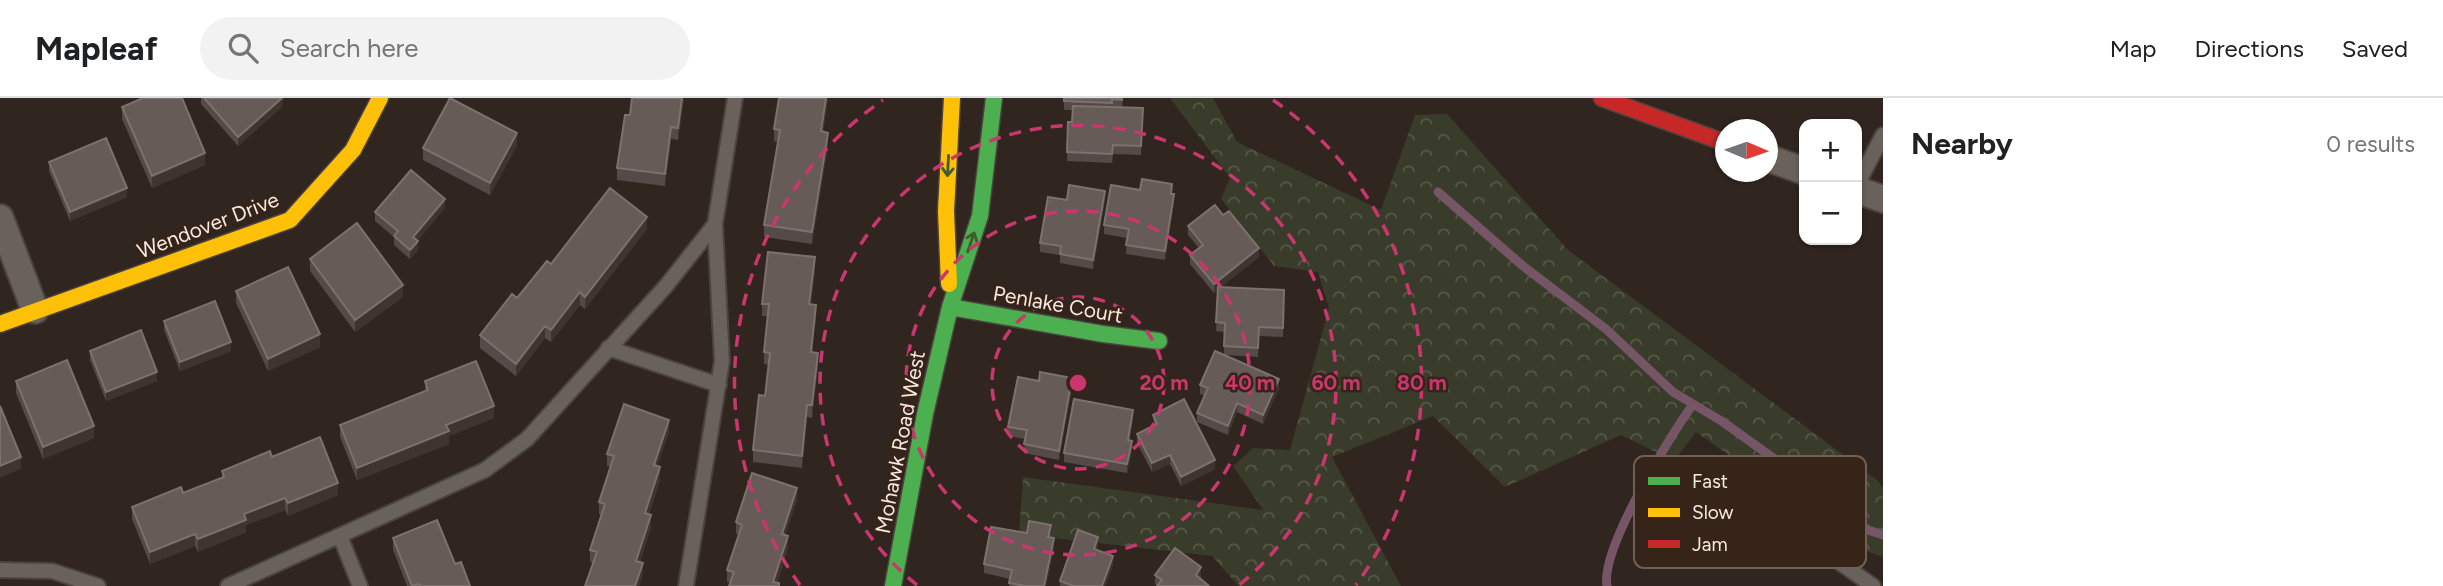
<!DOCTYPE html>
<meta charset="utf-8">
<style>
:root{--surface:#fff;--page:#f2f2f2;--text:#202124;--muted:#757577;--line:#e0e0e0}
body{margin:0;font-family:Figtree,sans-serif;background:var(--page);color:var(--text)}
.controls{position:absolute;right:21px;top:21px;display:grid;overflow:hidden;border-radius:14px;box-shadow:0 2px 5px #0004}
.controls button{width:63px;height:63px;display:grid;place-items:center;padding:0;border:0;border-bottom:2px solid var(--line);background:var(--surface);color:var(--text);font:35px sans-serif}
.compass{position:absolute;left:1715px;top:21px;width:63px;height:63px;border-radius:50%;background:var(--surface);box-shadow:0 2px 5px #0004;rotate:92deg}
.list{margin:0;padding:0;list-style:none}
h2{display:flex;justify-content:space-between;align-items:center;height:91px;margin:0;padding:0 28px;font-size:30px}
h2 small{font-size:23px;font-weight:400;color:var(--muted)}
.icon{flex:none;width:38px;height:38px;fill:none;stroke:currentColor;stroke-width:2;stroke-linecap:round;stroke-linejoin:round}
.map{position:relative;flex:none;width:1883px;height:488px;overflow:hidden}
header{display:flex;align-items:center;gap:42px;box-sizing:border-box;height:98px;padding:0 35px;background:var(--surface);border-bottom:2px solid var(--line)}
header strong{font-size:33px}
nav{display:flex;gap:38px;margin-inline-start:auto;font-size:24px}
.search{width:490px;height:63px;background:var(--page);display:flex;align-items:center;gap:18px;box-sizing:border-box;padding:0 24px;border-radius:38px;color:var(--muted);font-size:26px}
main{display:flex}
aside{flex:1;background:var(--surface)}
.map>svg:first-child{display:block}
.forest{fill:url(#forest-crowns)}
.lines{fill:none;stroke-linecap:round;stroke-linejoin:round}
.stream{stroke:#755566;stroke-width:9}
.lane-casing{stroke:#4c433e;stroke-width:18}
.street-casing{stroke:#4c433e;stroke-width:30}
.fast-casing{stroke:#4c433e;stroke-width:19}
.slow-casing{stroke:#4c433e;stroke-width:19}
.jam-casing{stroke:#4c433e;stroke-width:19}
.lane{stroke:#69615b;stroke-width:14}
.street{stroke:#69615b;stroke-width:26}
.fast{stroke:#4caf50;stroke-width:16}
.slow{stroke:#ffc107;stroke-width:16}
.jam{stroke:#c62828;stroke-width:16}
.wall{fill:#544a47}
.shaded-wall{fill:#3e3430}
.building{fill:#665b57;stroke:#7c716d;stroke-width:2}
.oneway{stroke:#3f5c2e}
.ring{fill:none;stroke:#ca376f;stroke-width:3.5;stroke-dasharray:12 9}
.labels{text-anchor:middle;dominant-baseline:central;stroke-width:5;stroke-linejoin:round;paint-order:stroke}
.street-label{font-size:21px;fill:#f6e9e1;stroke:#372418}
.key{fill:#372418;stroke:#705f54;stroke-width:2}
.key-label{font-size:19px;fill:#f6e9e1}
.centre{fill:#ca376f;stroke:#372418;stroke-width:3.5}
.ring-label{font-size:21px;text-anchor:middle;font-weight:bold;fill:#ca376f;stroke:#372418;stroke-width:5;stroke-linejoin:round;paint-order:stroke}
</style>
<header>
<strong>Mapleaf</strong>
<div class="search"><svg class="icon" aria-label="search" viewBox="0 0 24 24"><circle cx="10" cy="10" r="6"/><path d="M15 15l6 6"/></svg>Search here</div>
<nav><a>Map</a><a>Directions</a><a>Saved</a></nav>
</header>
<main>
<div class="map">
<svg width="1883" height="488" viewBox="0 0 1883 488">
<defs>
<pattern id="forest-crowns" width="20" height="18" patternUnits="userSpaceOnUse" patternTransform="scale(1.75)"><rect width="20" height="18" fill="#393c2a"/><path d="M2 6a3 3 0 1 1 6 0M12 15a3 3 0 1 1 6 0" fill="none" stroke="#565849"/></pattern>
</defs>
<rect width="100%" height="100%" fill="#30251f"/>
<path class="forest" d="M1170,0H1213L1237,44L1381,112L1415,17L1447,16L1568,152L1877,382L1883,390V459L1863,452L1696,334L1674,363L1621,337L1505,389L1433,318L1332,359L1401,488H1239L1212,458L1019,436L1023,379L1263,412L1233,368L1253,350L1290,352L1329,210L1318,174L1274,168L1221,101L1230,80Z"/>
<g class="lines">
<path class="stream" d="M1438,94L1523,168L1606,231L1673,294L1723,324L1822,395L1868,432L1883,437
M1607,488C1600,451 1670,339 1693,306"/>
<defs>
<path id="lane" d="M1857,87L1883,37
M608,250L719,287
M1709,372L1873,488
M340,438L360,488
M0,472L52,473L98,488
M228,488L485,372L527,341L666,188L715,126L735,0
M686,488L722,263L715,126"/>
<path id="street" d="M1768,60L1804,73
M1857,92L1883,101
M0,120L35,212"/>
<path id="fast" d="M950,209L1103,236L1159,243
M893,488L925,316L950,209L980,118L994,0"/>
<path id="slow" d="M949,186L946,113L952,0
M0,226L290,122L353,52L380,0"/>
<path id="jam" d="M1602,0L1726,45"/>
</defs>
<use href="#lane" class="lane-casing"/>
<use href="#street" class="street-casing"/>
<use href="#fast" class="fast-casing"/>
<use href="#slow" class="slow-casing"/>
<use href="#jam" class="jam-casing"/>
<use href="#lane" class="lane"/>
<use href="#street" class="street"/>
<use href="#fast" class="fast"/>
<use href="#slow" class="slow"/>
<use href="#jam" class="jam"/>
</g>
<path class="wall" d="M201,0H283V8L238,48L201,6Z
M684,0L678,42L671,41L665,88L617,82V70L630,17Z
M779,0H828L823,34L828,47L812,146L764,139V127L778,44L774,43V31Z
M1064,0H1123L1122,10H1143L1141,57L1113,56L1112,65L1067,63L1068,24H1072L1073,12H1064Z
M122,9L205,67L152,90L122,21Z
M517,47L490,97L423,62V50Z
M49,64L127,99L70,123L49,73Z
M1172,96L1174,105L1165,162L1126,156L1127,140L1104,136V127Z
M1067,102H1105L1093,171L1060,165V157L1040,154V145Z
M445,110L417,143L418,152L410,161L394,147V139L375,123V114Z
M1188,128L1259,159L1221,189L1284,192L1283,239L1259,238L1258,259L1226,257L1279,290L1263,326L1237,314L1228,337L1197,324V315L1205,298L1200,296V287L1224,256V234L1216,233L1218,192L1214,195L1190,166V157L1199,150L1188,137Z
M647,131L585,211L580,207L551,244L545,240L516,278L480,250V237L551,166Z
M310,161L403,199L355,234L310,173Z
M815,171L811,206L816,219L812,254L818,267L812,320L807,319L802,370L753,364V352L765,298L769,267L764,266V254L767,218H762V206Z
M236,193L320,249L268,273L236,205Z
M164,223L231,253L180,273L164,232Z
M90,253L157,283L106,303L90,262Z
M16,283L94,340L43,361L16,295Z
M425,283L494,320L449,338V346L357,382L340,339V327L425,293Z
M1072,289L1059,362L1024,355L1025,341L1008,338V329Z
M1153,317L1215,371L1181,388L1170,366L1152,374L1137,345V336L1154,328Z
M1133,321L1129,342L1132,352L1127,375L1064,364V355Z
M669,334L657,368L660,382L649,416L651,429L640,464L643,477L639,488H585L593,465L590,464V452L601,417L599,416V404L610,369L607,368V356Z
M272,359L338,397L288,418L285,412L246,427V434L198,454L195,448L150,466L132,421V409L183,395L222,380V373Z
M797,402L785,437L788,450L777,485L779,488L727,484V472L739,437L736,436V424Z
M1027,435L1051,436L1050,439L1054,449L1046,488H1009L1010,481L984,475V466Z
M393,440L455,466L470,488H407L393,452Z
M1098,448L1097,452L1113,467L1105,488H1060V483Z
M1155,477L1201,478L1200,480L1158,488L1155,486Z"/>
<path class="shaded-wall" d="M282,0H283V8L238,48V39Z
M682,0H684L678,42V30Z
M826,0H828L821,46V33Z
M671,29V41L665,88V76Z
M517,35V47L490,97V85Z
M828,35V47L812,146V134Z
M205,55V67L152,90V78Z
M127,90V99L70,123V114Z
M1105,93V102L1093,171V162Z
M1174,96V105L1165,162V153Z
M445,101V110L413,148V139Z
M647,119V131L585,211V199Z
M418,143V152L410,161V152Z
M1259,150V159L1214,195V186Z
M815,159V171L809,218V206Z
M403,187V199L355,234V222Z
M580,194V207L551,244V232Z
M816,207V219L811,266V254Z
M545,228V240L516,278V266Z
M320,236V249L268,273V261Z
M231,244V253L180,273V264Z
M818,255V267L812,320V307Z
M157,274V283L106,303V294Z
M1072,280V289L1059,362V353Z
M1279,281V290L1263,326V317Z
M1237,305V314L1228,337V328Z
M807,307V319L802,370V358Z
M494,308V320L449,338V346L357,382V370L446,327Z
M1133,312V321L1128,351V342Z
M669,322V334L654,379V367Z
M94,328V340L43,361V349Z
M1132,343V352L1127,375V366Z
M1170,357V366L1152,374V365Z
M21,359V371L0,380V368Z
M1215,362V371L1181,388V379Z
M660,369V382L645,427V415Z
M338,385V397L288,418V405Z
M797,390V402L782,448V436Z
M285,400V412L246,427V434L198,454V441L244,416Z
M651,417V429L636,475V463Z
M195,436V448L150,466V454Z
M788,438V450L776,488L773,484Z
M1098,439V448L1094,460V451Z
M1054,440V449L1046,488H1044Z
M1113,458V467L1105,488H1102Z
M643,465V477L639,488H635Z
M1201,469V478L1196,486V477Z"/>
<path class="building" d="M143,0H182L205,55L152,78L122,9Z
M204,0H282L238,39Z
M450,0L517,35L490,85L423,50Z
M632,0H682L678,30L671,29L665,76L617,70L625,17H630Z
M779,0H826L821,33L828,35L812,134L764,127L780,32L774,31Z
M1064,0H1122V2L1112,1V5L1064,3Z
M1073,8L1143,10L1141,48L1113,47L1112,56L1067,54L1068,24H1072Z
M106,40L127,90L70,114L49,64Z
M411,72L445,101L413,139L418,143L410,152L394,138L398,133L375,114Z
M1142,81L1172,86L1171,96H1174L1165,153L1126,147L1129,131L1104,127L1111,87L1140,92Z
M1069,87L1105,93L1093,162L1060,156L1061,148L1040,145L1048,99L1067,102Z
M610,90L647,119L585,199L580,194L551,232L545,228L516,266L480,237L512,196L517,200L547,163L551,166Z
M1215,107L1223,117L1229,113L1259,150L1214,186L1190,157L1203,147L1188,128Z
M357,125L403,187L355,222L310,161Z
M768,154L815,159L809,206L816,207L811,254L818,255L812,307H807L802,358L753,352L759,297L765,298L770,255L764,254L769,206H762Z
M288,169L320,236L268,261L236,193Z
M1218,189L1284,192L1283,230L1259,229L1258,250L1224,248L1225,225L1216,224Z
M215,203L231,244L180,264L164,223Z
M141,232L157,274L106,294L90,253Z
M1215,253L1279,281L1263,317L1237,305L1228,328L1197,315L1208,290L1200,287Z
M67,262L94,328L43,349L16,283Z
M476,263L494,308L446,327L449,333L357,370L340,327L428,292L425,283Z
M1040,274L1072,280L1059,353L1024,346L1027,332L1008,329L1018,279L1039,283Z
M1074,301L1133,312L1128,342L1132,343L1127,366L1064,355Z
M1184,301L1215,362L1181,379L1170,357L1152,365L1137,336L1157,326L1153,317Z
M624,306L669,322L654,367L660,369L645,415L651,417L636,463L643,465L635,488H585L597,454L590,452L605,406L599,404L614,358L607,356Z
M0,308L21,359L0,368Z
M320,339L338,385L288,405L285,400L244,416L246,422L198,441L195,436L150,454L132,409L181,389L183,395L224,379L222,373L270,353L272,359Z
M752,375L797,390L782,436L788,438L773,484L779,485V488H729L734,474L727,472L742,427L736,424Z
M437,422L455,466L461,464L470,488H420L419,486L412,488L393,440Z
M1029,423L1051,427L1048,439L1054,440L1044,488H1026L1009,485L1012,472L984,466L991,429L1027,435Z
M1078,432L1098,439L1094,451L1113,458L1102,488H1074L1060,483Z
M1175,450L1201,469L1196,477L1209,488H1157L1162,482L1155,477Z"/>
<defs><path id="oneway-shaft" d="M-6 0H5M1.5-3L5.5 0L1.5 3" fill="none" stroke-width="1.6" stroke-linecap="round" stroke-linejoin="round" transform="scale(1.75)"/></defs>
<g class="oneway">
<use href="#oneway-shaft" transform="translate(948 68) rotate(93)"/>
<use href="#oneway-shaft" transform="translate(971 144) rotate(-71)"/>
</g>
<g class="ring">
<circle cx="1078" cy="285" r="86"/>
<circle cx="1078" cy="285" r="172"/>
<path d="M917 487A258 258 0 1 1 1239 487"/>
<path d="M800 487A344 344 0 0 1 883 2M1273 2A344 344 0 0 1 1356 487"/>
</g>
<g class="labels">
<g class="street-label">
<text transform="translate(208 127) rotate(-21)">Wendover Drive</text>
<text transform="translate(1058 206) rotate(10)">Penlake Court</text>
<text transform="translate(900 344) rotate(-79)">Mohawk Road West</text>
</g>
</g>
<rect x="1634" y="358" width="232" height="112" rx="10" class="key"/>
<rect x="1648" y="379" width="32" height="8" fill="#4caf50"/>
<rect x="1648" y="410" width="32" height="9" fill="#ffc107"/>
<rect x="1648" y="442" width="32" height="8" fill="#c62828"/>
<g class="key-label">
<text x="1692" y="390">Fast</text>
<text x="1692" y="421">Slow</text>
<text x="1692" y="453">Jam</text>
</g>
<circle cx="1078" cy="285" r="10" class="centre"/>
<g class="ring-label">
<text x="1164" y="292">20 m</text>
<text x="1250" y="292">40 m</text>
<text x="1336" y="292">60 m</text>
<text x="1422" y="292">80 m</text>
</g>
</svg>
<div class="controls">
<button>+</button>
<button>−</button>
</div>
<svg class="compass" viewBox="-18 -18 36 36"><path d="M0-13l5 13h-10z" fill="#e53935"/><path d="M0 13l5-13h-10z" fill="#757577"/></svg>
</div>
<aside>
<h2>Nearby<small>0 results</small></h2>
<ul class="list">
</ul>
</aside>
</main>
